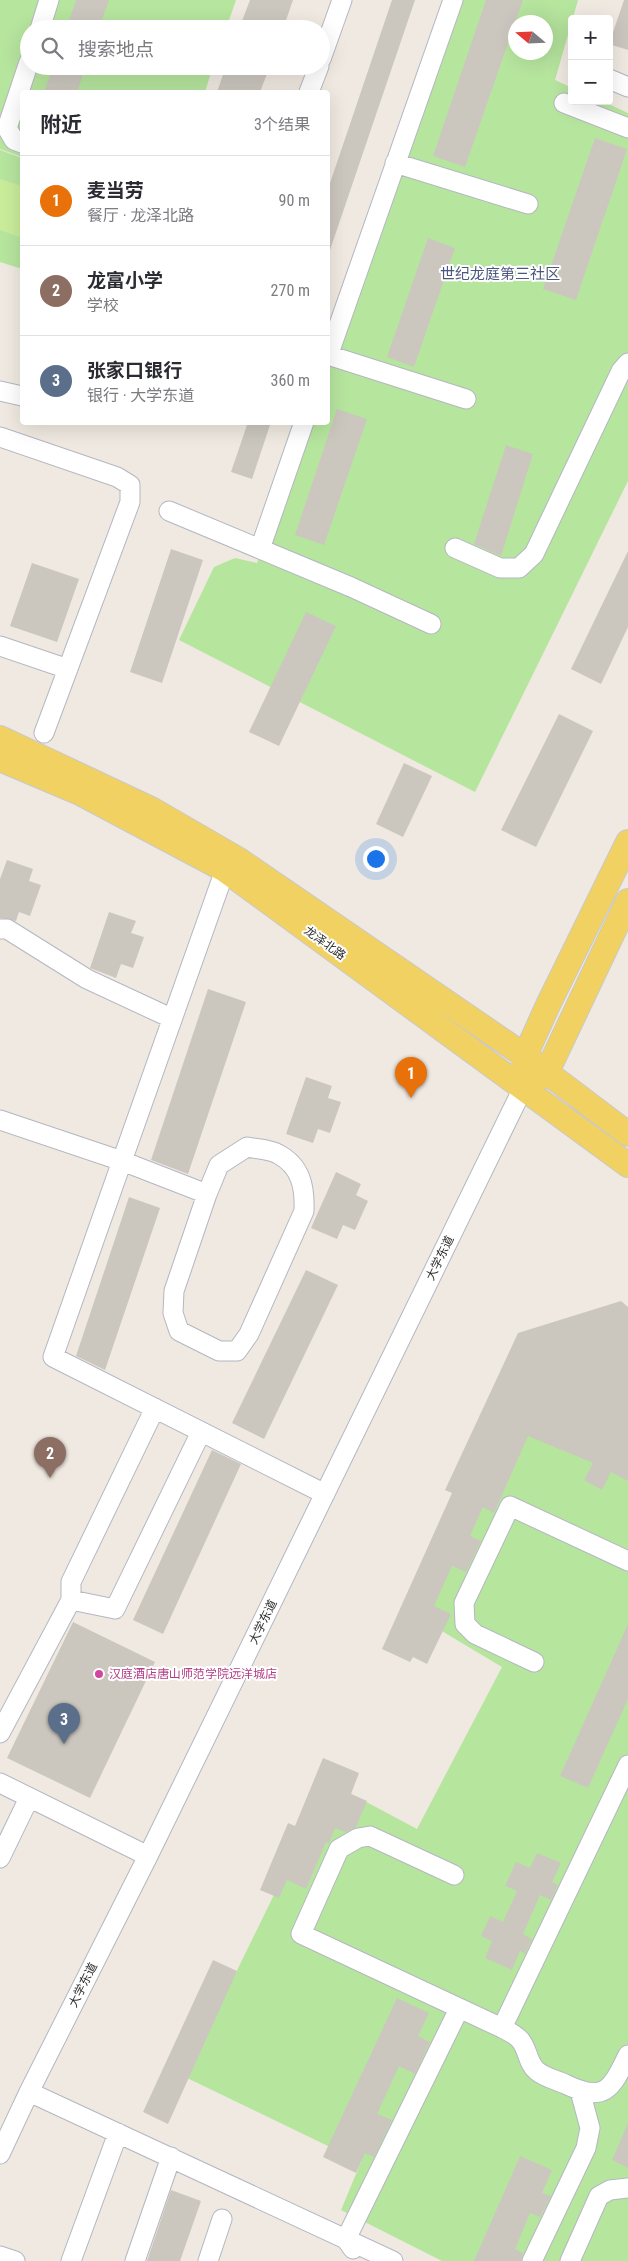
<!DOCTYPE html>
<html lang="zh">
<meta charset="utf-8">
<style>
:root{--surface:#fff;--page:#f7f7f7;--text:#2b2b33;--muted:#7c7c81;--line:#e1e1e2;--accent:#2563eb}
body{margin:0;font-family:"Roboto Condensed","Noto Sans SC",sans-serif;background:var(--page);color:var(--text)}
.controls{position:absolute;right:15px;top:15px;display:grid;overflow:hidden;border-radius:5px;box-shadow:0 5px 20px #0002}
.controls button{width:45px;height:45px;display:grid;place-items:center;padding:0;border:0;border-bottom:1px solid var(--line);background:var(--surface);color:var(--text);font:25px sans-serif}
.compass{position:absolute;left:508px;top:15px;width:45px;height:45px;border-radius:50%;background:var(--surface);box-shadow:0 5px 20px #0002;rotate:289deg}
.you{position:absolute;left:375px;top:858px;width:18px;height:18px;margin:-12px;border:4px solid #fff;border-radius:50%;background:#1a73e8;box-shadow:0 0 0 8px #1a73e833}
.badge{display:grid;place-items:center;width:32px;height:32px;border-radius:50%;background:var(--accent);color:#fff;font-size:16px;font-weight:700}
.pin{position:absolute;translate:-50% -41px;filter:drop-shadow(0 1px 2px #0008)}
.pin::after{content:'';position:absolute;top:26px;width:18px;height:15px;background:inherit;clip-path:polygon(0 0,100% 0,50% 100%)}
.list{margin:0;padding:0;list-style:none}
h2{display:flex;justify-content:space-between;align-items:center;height:65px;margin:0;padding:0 20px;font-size:21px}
h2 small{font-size:16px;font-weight:400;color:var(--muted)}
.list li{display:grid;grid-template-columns:32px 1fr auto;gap:15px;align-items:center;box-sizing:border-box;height:90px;padding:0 20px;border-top:1px solid var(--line)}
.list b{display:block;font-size:19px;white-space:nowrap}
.list p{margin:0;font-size:16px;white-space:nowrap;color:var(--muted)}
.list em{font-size:16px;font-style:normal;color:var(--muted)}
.icon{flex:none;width:28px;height:28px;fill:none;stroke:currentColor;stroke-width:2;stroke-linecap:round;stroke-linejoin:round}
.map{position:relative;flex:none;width:628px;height:2261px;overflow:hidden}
.search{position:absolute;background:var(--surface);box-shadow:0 5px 20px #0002;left:20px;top:20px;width:310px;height:55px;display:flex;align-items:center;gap:12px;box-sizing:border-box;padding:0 18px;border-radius:28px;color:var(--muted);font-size:19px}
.panel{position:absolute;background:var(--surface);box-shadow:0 5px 20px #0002;left:20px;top:90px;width:310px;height:335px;border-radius:5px}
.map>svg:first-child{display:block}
.green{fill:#b6e59e;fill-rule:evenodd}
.pitch{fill:#c9ec9a}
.building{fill:#cbc7bf}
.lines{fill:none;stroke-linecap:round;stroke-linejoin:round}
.minor-casing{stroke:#b4b7c1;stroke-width:21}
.major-casing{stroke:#c9c9c9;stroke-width:26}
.minor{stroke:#fff;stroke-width:19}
.major{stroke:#f2d163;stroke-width:24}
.hotel-dot{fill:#d1479c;stroke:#fff;stroke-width:2}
.labels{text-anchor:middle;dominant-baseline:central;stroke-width:4;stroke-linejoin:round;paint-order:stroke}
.street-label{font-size:12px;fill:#2e2e2e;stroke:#fff}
.hotel-label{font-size:12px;fill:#b23c85;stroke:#fff;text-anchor:start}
.quarter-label{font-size:15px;fill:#4d5680;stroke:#fff}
</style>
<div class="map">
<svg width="628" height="2261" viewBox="0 0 628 2261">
<rect width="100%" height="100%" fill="#efe9e1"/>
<path class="green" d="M0,0H236L226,29H29V66H213L205,92H22V157L0,149Z
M461,0H578L555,80L572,88V101H602L628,113V481L475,792L179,640L214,567L235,558L257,563L308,423L328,422V368ZM516,22H546V52H516Z
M0,150L22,158V269L0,262Z
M628,1416V2261H442L341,2210L361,2162L185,2077L329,1782L417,1829L502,1667L410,1612L524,1417Z"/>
<path class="pitch" d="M0,179L22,186V238L0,230Z"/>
<path class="building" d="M76,0H109L99,29H66Z
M250,0H293L283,29H239Z
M392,0H415L330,250L328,249V189Z
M486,0H523L465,167L433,156Z
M624,0H628V50L609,44Z
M53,66H86L77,92H44Z
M226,66H270L260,92H217Z
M595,138L627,149L576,300L543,289Z
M428,238L455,248L414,367L387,357Z
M337,409L367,419L324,545L295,535Z
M248,422H271L252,479L231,472Z
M506,445L533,454L501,556L474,544Z
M171,549L203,560L162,683L130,672Z
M628,551V627L601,684L571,669Z
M32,563L79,579L57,642L10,626Z
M306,612L336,626L279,746L249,732Z
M559,714L593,731L536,847L501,830Z
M404,763L432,776L403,837L376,824Z
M7,860L33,869L29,881L41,885L30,916L19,912L16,921L0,918V879Z
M109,912L136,921L131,933L144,937L133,968L121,964L116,978L90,968Z
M208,989L246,1002L188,1174L151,1160Z
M306,1077L332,1086L328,1098L341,1102L330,1133L318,1129L313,1143L286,1134Z
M336,1172L361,1184L356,1195L368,1201L355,1230L343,1225L337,1239L311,1228Z
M129,1197L160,1208L105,1370L76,1356Z
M306,1270L338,1285L264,1439L232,1423Z
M621,1301L628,1307V1481L611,1472L602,1490L584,1480L593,1463L528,1436L494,1513L483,1507L470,1536L481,1541L466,1572L452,1566L434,1606L451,1614L427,1664L413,1657L410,1662L382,1649L452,1493L445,1490L518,1333Z
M212,1450L241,1464L163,1634L133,1620Z
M73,1622L155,1662L90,1798L7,1758Z
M628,1624V1699L588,1788L560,1776Z
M323,1758L359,1773L351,1794L367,1801L356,1827L346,1832L335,1828L329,1843L326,1842L306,1889L287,1880L279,1898L260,1890L288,1823L295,1826Z
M537,1853L561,1863L552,1882L558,1885L551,1900L540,1895L523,1934L532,1939L525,1954L520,1951L512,1970L485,1958L492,1941L481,1936L490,1916L503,1922L517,1891L505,1886L516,1862L530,1868Z
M213,1960L237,1971L168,2124L143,2112Z
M397,1998L429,2013L418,2036L430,2042L415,2074L399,2066L377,2114L392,2120L374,2157L365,2153L356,2173L323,2157Z
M628,2123V2168L612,2160Z
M520,2156L552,2170L542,2193L551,2196L540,2217L530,2213L515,2249L523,2253L521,2261H474Z
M171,2190L201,2201L180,2261H147Z"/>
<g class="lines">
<defs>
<path id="minor" d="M40,29L49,0
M321,59L342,0
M609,79L628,87
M309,92L319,66
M564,103L628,128
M22,143L14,140L7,128L29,62
M395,163L528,204
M328,355L466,399
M328,356L453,0
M0,391L22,396
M0,437L117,477L130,485V502L44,733
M169,511L351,587L431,624
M455,548L500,568H519L534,554L621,371L628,363
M260,549L304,422
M0,646L68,669
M0,929H7L87,979L171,1018
M0,1120L122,1161L225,870
M247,1147C256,1149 270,1149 278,1154C301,1166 305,1187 304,1211L249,1334L237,1351H219L179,1331L173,1313L174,1291L207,1194L219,1165Z
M207,1194L122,1161L53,1357L325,1494
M71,1600L115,1609L201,1432
M534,1662L475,1634L465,1624L464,1603L510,1506L628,1561
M0,1733L71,1600V1582L155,1408
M0,1783L148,1856
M0,1858L29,1798
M454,1875L370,1836L358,1838L339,1849L301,1934L502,2028C508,2031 517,2035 521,2041C528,2050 528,2064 537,2071C544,2077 556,2080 565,2084C605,2103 611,2090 628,2055
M502,2028L628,1765
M29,2092L393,2261
M0,2154L29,2092L148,1856L523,1088
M353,2249L346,2239L459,2009
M0,2256L15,2261
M71,2261L118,2133
M135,2261L171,2157
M208,2261L222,2219
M532,2261L586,2148L590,2128L580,2091
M570,2261L599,2196L610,2190L628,2188"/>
<path id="major" d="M0,738L151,809L239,860L525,1056L628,1134
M0,759L80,793L225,870L628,1165
M524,1071L525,1056L548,1005L628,842
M534,1081L546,1074L628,901"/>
</defs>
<use href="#minor" class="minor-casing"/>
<use href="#major" class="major-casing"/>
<use href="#minor" class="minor"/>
<use href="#major" class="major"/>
</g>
<circle class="hotel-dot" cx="99" cy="1674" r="5"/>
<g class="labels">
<g class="street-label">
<text transform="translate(325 943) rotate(36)">龙泽北路</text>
<text transform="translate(440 1258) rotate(-64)">大学东道</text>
<text transform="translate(263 1622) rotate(-64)">大学东道</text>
<text transform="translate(83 1985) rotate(-63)">大学东道</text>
</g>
<g class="hotel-label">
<text x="109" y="1674">汉庭酒店唐山师范学院远洋城店</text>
</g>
<g class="quarter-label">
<text x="500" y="274">世纪龙庭第三社区</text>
</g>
</g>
</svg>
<div class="controls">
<button>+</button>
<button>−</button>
</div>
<svg class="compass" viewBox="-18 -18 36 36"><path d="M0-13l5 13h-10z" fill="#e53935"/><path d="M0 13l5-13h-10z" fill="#7c7c81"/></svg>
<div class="you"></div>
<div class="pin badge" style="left:411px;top:1098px;background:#e8710a">1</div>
<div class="pin badge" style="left:50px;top:1478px;background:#8d6e63">2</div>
<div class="pin badge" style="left:64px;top:1744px;background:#5c6f8a">3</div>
<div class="search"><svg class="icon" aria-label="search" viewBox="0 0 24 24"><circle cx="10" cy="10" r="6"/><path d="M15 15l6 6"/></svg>搜索地点</div>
<section class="panel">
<h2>附近<small>3个结果</small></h2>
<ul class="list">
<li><span class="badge" style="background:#e8710a">1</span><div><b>麦当劳</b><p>餐厅 · 龙泽北路</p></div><em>90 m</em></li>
<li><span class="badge" style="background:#8d6e63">2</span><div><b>龙富小学</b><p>学校</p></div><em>270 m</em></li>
<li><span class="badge" style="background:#5c6f8a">3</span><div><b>张家口银行</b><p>银行 · 大学东道</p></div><em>360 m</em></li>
</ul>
</section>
</div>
